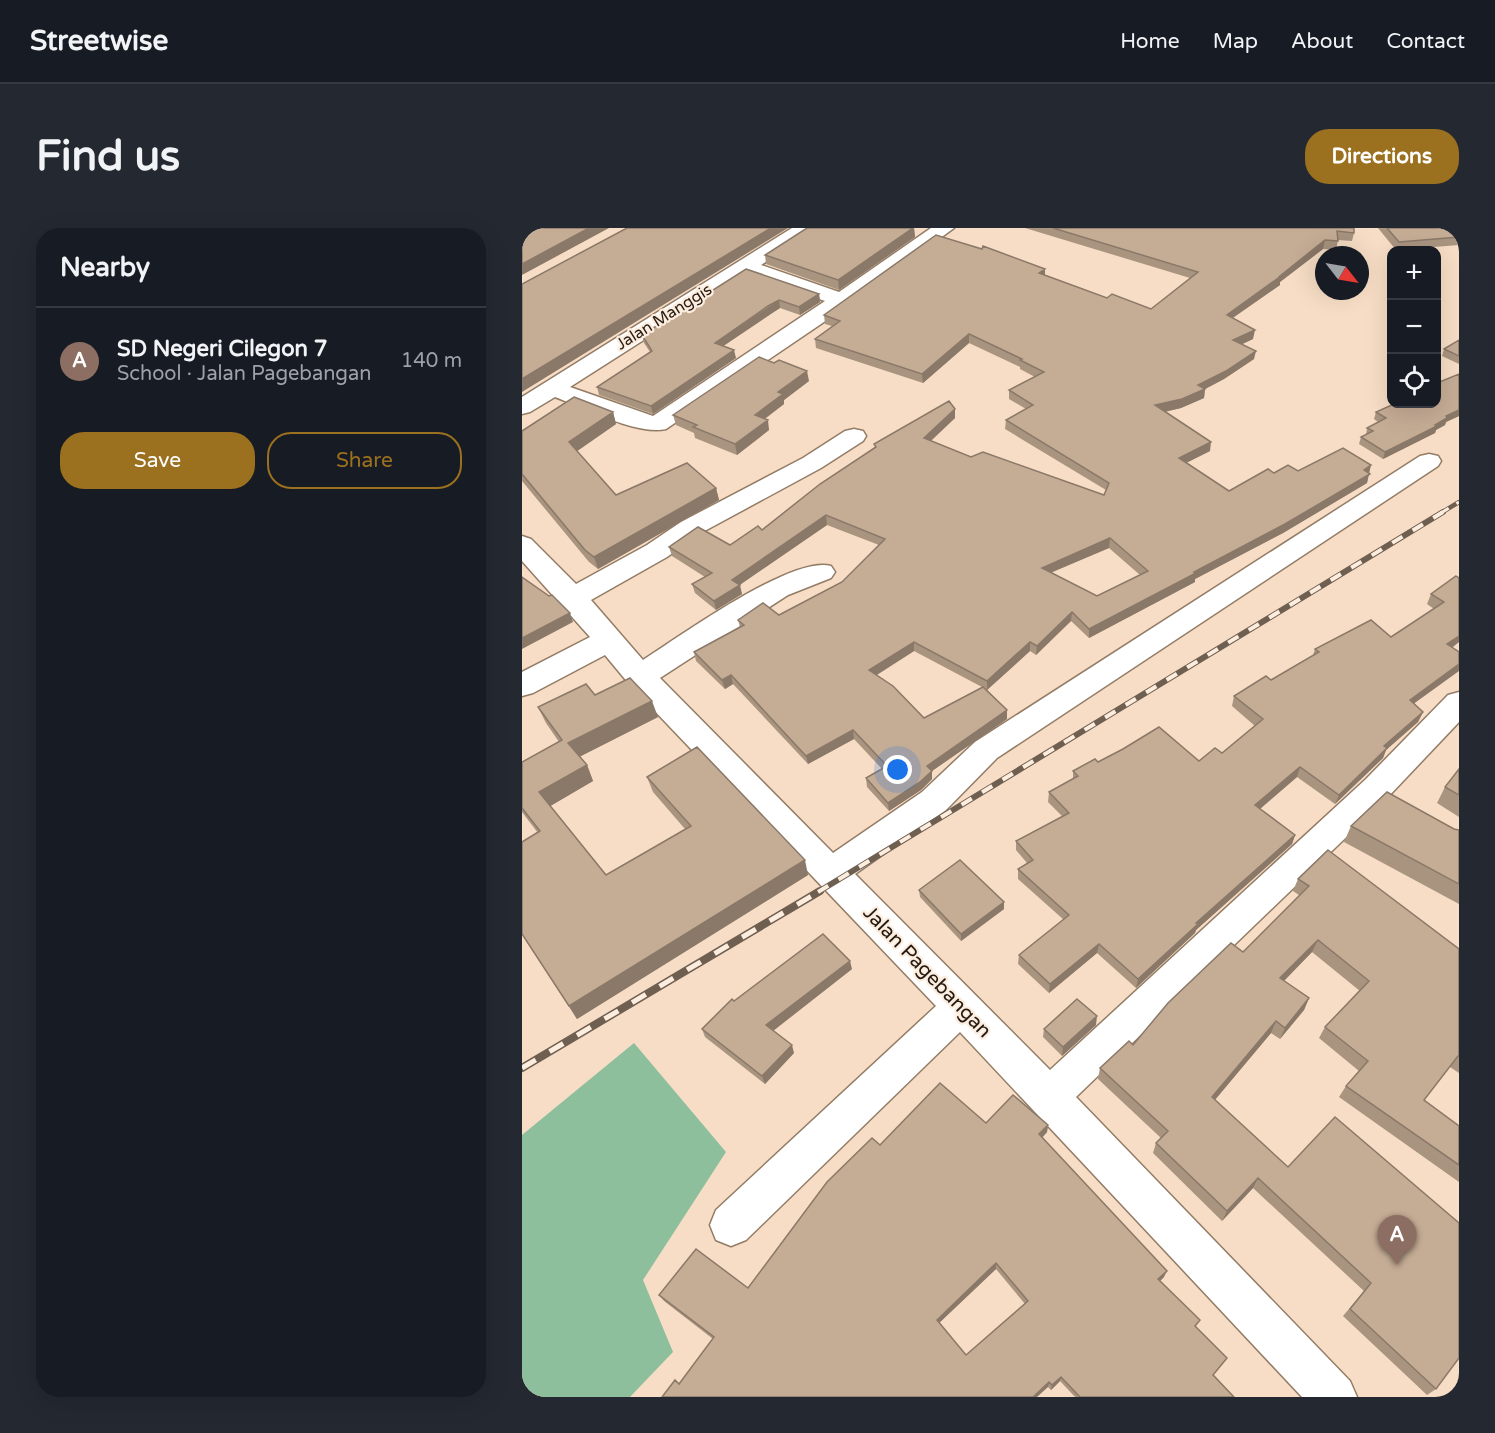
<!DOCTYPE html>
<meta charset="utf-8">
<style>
:root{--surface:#171b24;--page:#242831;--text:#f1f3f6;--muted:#9ea1a6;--line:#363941;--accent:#9b701e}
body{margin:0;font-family:"Varela Round",sans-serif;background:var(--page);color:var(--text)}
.controls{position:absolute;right:18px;top:18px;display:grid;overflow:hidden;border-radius:12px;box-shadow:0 6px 24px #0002}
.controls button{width:54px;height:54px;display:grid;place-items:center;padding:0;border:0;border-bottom:2px solid var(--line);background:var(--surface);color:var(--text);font:30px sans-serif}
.compass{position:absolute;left:793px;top:18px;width:54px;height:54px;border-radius:50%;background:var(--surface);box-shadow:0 6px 24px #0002;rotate:121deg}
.you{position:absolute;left:376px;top:542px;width:21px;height:21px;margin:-15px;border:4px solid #fff;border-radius:50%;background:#1a73e8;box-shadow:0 0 0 9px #1a73e833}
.badge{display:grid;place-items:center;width:39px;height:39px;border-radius:50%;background:var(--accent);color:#fff;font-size:20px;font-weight:700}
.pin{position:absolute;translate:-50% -50px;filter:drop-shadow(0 2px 3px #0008)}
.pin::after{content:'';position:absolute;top:32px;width:21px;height:18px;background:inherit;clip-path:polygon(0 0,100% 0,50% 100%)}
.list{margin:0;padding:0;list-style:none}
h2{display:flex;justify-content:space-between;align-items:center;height:78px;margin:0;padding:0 24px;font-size:26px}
h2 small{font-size:20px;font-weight:400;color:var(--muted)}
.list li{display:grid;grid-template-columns:39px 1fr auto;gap:18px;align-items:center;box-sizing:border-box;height:108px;padding:0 24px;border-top:2px solid var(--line)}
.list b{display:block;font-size:22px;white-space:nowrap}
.list p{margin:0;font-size:20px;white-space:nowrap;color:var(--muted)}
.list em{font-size:20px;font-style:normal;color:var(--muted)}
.actions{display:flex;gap:12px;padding:18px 24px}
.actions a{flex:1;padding:14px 0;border:2px solid var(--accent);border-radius:24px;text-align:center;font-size:21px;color:var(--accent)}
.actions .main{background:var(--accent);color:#fff}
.icon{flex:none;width:33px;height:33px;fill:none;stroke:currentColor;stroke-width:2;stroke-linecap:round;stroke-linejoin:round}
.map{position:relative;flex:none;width:937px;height:1169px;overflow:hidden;border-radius:24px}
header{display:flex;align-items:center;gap:36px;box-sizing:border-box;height:84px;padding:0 30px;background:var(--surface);border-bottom:2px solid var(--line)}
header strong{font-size:28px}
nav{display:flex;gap:33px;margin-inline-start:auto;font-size:21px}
.intro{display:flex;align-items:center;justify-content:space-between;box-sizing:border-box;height:144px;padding:0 36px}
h1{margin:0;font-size:42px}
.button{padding:15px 27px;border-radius:24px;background:var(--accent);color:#fff;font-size:21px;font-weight:700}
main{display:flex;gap:36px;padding:0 36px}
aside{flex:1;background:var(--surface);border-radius:24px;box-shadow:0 6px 24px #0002}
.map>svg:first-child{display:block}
.green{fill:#8ebf9d}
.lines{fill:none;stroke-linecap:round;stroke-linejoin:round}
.minor-casing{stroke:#937c66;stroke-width:3}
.minor{fill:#fff;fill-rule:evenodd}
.rail-far2-casing{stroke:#6f5f51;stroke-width:4.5}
.rail-far1-casing{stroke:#6f5f51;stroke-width:6}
.rail-casing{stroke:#6f5f51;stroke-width:8}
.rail-far2{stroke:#fcedde;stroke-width:3;stroke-dasharray:9;stroke-linecap:butt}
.rail-far1{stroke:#fcedde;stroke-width:4;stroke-dasharray:12;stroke-linecap:butt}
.rail{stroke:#fcedde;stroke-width:5;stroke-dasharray:16;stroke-linecap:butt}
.wall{fill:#a99480;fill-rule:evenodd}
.shaded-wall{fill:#8a7868}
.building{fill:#c5ac95;stroke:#8a7868;stroke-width:1.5;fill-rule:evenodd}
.labels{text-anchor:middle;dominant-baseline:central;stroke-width:4.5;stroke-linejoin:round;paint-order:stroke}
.far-street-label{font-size:16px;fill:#241a12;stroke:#fcedde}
.street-label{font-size:20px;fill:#241a12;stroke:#fcedde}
</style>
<header>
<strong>Streetwise</strong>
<nav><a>Home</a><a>Map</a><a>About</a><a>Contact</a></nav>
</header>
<div class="intro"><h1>Find us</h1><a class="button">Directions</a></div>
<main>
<aside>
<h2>Nearby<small></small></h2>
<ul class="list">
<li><span class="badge" style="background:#8d6e63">A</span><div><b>SD Negeri Cilegon 7</b><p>School · Jalan Pagebangan</p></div><em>140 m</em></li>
</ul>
<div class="actions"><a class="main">Save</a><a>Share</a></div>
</aside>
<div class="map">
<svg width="937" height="1169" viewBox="0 0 937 1169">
<rect width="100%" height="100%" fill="#f7ddc5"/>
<path class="green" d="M112,815L204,924L121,1052L151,1124L108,1169H0V907Z"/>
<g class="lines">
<defs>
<path id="minor" d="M270,0H294L291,4L239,37L317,64L409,0H432L327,77L144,201C117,208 59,179 33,169L8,184L0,186V169ZM225,46L303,73L131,188L48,159Z
M332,201L341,203L344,208L341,213L299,240L177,306L145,329L69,372L121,432C157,409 270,327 309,338L313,344L309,350L266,367L138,450L311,625L400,564L453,514L898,228L907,226L916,228L919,233L916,238L475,530L424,582L333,646L528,842L844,551L926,467L937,464V494L866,569L554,869L828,1153L835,1169H780L438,804L224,1012L209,1018L194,1012L188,997L194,982L414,778L107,456L83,427L11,465L0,468V444L68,409L0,333V308L9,311L54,356L125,317L159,294L281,230L323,203Z"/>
</defs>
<use href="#minor" class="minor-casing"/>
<use href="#minor" class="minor"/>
<defs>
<path id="rail-far2" d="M919,285L937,274"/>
<path id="rail-far1" d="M296,664L921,284"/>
<path id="rail" d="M0,840L298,663"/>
</defs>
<use href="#rail-far2" class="rail-far2-casing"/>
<use href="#rail-far1" class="rail-far1-casing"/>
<use href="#rail" class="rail-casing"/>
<use href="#rail-far2" class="rail-far2"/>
<use href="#rail-far1" class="rail-far1"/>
<use href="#rail" class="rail"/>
</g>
<path class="wall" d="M285,0H392L393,9L317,62L244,36L243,27Z
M503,0H832V5L830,13L816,12L814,22L801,21L758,54V57L711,90L731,111L720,116L732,131L702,151L683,161L682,170L659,180L643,184L688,223L664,235L707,263L752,245L776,243L847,245L845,255L761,305L673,351V354L567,410L549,393L514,427L508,423L465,462L463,460L485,482V491L410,543V551L399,562L367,583L345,559L344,550L360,541L332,511L286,536L211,456L203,461L174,433L172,424L218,399L216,392L257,387L320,354L357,317L305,297L217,357L220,366L194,382L173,365L170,356L183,349L150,328L147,319L208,317L240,302L353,219L352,216L433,181V190L409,213L449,229L582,267L584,262L483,201L484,192L504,181L487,171V162L513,149L498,141V139L447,115L401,155L294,120L293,111L310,98L303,96L302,87L523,47L585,70L629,81L668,50ZM587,320L618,347L575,368L529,344ZM392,423L460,459L402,490L355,447Z
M856,0H937V17L874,22Z
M224,41L297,66L298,74L278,87L258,80L248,86L201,118L214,130L131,186L77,167L75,159L128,124L122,115L120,107Z
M937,112V136L920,128L922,121Z
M937,146V188L924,194L923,197L914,202L913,205L861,231L837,216L839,209L844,207L845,200L856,194L852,191L854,184Z
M287,153L262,172V176L243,191L247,202L215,227L173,210L172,205L154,197L151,187Z
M91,184L94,196L55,223L94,267L194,260L197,272L76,341L67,334L0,253V203Z
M937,350V414L930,420L892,476L901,484L896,494L864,522L861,530L813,576L775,549L738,581L773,607L770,616L674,702L673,705L614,760L575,725L527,765L496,736L497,727L542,692L496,651V641L505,635L494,622V613L540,588L526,574L527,564L551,551V543L576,534L677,533L700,525L733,498L710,478L712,468L749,452L791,427L793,421L869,409L912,381L905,376L909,366Z
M73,467L136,489L57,529L65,537L71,553L28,578L84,647L163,601L131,564L125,549L286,647L55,791L0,707L16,605L0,584V534L37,514L24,495L16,479Z
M937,541V589L915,575L923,559Z
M829,598L932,601L937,602V676L822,614Z
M776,651L937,721V845L928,839L902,872L937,898V954L817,869L824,858L837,843L797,810L803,799L838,763L790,724L762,753L787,770L782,782L758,811L749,805L693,872L766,939L813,889L914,1161L905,1167L821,1088L842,1063L731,960L700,993L631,925L634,915L639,910L576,851L578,840L611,817L721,724L777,667L771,663Z
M397,662L482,681L439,713L398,669Z
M330,741L251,803L272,825L243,856L183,809L180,801L212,773Z
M574,797L540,828L521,809L522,801Z
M464,895L526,897L525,904L520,910L642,1049L638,1053L674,1098L692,1147L712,1169H553L538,1153L529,1162L526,1159L157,1156L191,1111L142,1073L137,1067L226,1060L358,917ZM474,1041L503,1076L444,1127L417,1095Z"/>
<path class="shaded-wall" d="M67,0H87L0,47V36Z
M249,0H266L0,164V151Z
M391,0H392L393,9L317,62L316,52Z
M803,12L801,21L758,54V57L703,95L705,87Z
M523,41V50L517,45Z
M297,66L298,74L278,87L277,79Z
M257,72L258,80L194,123L193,115Z
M733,102L731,111L710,121L711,112Z
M447,106V115L401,155L400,146Z
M212,122L214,130L131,186L129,178Z
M734,123L732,131L702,151L683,161L682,170L659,180L632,186L633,177L676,157Z
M285,143L287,153L262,172V176L234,197L233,187L256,164Z
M433,181V190L402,219V210Z
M937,182V188L924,194L923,197L914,202L913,205L861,231L863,224L913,197L924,188Z
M91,184L94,196L51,226L47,214Z
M246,192L247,202L215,227L213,216Z
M689,214L688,223L656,239L657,230Z
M849,237L845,255L761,305L673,351V354L567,410V401L672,344Z
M194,260L197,272L76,341L72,329Z
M304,287L305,297L212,361L210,352Z
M588,310L587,320L519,349L520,340Z
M218,357L220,366L194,382L192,373Z
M550,384L549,393L514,427L515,418Z
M48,385L51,394L0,421V410Z
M937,408V414L920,426L925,416Z
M392,414V423L348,451L347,442Z
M508,414V423L465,462V453Z
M937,436V443L883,482L888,472Z
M209,447L211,456L203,461L200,452Z
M130,473L136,489L53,531L46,515Z
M485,482V491L410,543V551L399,562L367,583L366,575L405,538Z
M901,484L896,494L864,522L861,530L813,576L817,567L862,518Z
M331,502L332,511L286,536L284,528Z
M65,537L71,553L25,580L17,564Z
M778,539L775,549L731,587L733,577Z
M773,607L770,616L674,702L673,705L614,760L616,751L674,695Z
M283,632L286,647L55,791L47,778Z
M482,674V681L439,713V706Z
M796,712L790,724L753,762L758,750Z
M577,716L575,725L527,765L528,756Z
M328,733L330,741L247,806L244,797Z
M787,770L782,782L758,811L763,800Z
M575,788L574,797L540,828L541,819Z
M754,793L749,805L686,880L690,869Z
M270,817L272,825L243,856L240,848Z
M526,897L525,904L516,914L517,906Z
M736,950L731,960L700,993L705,983Z
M474,1035V1041L415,1097V1092Z
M645,1043L642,1049L634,1057L636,1051Z
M539,1149L538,1153L529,1162L530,1157Z
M527,1154L526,1159L515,1169H511Z"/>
<path class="building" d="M0,0H67L0,36Z
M105,0H249L0,151V56Z
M285,0H391L316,52L243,27Z
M531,0H832V5L815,3L816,13L803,12L758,48H759L705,87L733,102L711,112L734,123L704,143L676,157L683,161L660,171L633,177L689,214L657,230L707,263L746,241L752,245L766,237L776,243L821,220L849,237L842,242L848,246L763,296L672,344L674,345L567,401L550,384L515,418L508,414L465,453L392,414L347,442L371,458L402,490L461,459L485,482L405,538L410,543L398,554L366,575L344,550L365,538L331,502L284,528L209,447L200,452L172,424L222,397L216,392L241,375L257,387L320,354L363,311L304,287L210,352L218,357L192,373L170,356L190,345L147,319L176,299L208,317L236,298L240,302L298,256L354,219L352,216L427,173L433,181L402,210L449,229L461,224L582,267L587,255L484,192L511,177L487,162L522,144L498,132L500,131L447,106L400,146L293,111L318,93L302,87L414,7L460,21L461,18L523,41L517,45L585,70L590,66L629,81L676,44ZM588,310L626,343L575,368L520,340Z
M865,0H937V9L877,14Z
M224,41L297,66L277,79L257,72L246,78L193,115L212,122L129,178L75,159L130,123L120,107Z
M937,112V128L922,121Z
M237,129L252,135L257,132L285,143L256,164L261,166L233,187L246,192L213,216L171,199L175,197L151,187Z
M937,146V182L924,188L925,190L913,197L915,198L863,224L839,209L851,203L845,200L864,190L854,184L872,176H915V155Z
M52,169L91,184L47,214L94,267L165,235L194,260L72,329L63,322L0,246V203Z
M934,348L937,350V408L925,416L937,424V436L888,472L901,484L862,518L865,520L817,567L778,539L733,577L773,607L674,695L676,696L616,751L577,716L528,756L497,727L547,687L496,641L511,632L494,613L547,585L527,564L556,548L551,543L573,531L576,534L601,521L637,499L677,533L693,520L700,525L741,491L712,468L744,448L749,452L797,424L793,421L849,392L869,409L922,374L909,366Z
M0,349L27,368L30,367L48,385L0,410Z
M108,450L130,473L46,515L65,537L17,564L84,647L169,598L125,549L175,519L283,632L47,778L0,706V614L18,603L0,580V534L40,512L16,479L64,456L73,467Z
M937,541V567L923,559Z
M865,564L932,601L937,602V656L829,598Z
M806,622L937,721V828H936L902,872L937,898V937L824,858L846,833L803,799L847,753L796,712L758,750L787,770L763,800L754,793L690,869L766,939L813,889L937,995V1130L914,1161L828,1081L849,1055L736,950L705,983L634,915L646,903L578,840L607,813L611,817L646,775L709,715L721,724L787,658L776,651Z
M438,632L482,674L439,706L397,662Z
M301,706L328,733L244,797L270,817L240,848L180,801L210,771L212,773Z
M555,771L575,788L541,819L522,801Z
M418,855L464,895L491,867L526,897L517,906L645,1043L636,1051L678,1092L673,1098L705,1130L691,1147L712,1169H558L539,1149L530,1157L527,1154L511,1169H140L153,1152L157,1156L192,1109L137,1067L174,1021L226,1060L305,954L350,910L358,917ZM474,1035L506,1073L444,1127L415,1092Z"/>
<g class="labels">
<g class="far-street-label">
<text transform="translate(142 89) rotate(-32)">Jalan Manggis</text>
</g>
<g class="street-label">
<text transform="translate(405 744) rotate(46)">Jalan Pagebangan</text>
</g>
</g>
</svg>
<div class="controls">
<button>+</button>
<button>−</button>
<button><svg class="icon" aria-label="locate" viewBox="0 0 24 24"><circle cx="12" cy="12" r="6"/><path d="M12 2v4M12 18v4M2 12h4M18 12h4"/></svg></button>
</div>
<svg class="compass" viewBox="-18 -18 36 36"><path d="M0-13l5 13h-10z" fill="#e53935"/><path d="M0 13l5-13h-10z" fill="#9ea1a6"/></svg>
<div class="you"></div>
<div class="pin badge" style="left:875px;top:1037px;background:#8d6e63">A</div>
</div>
</main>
